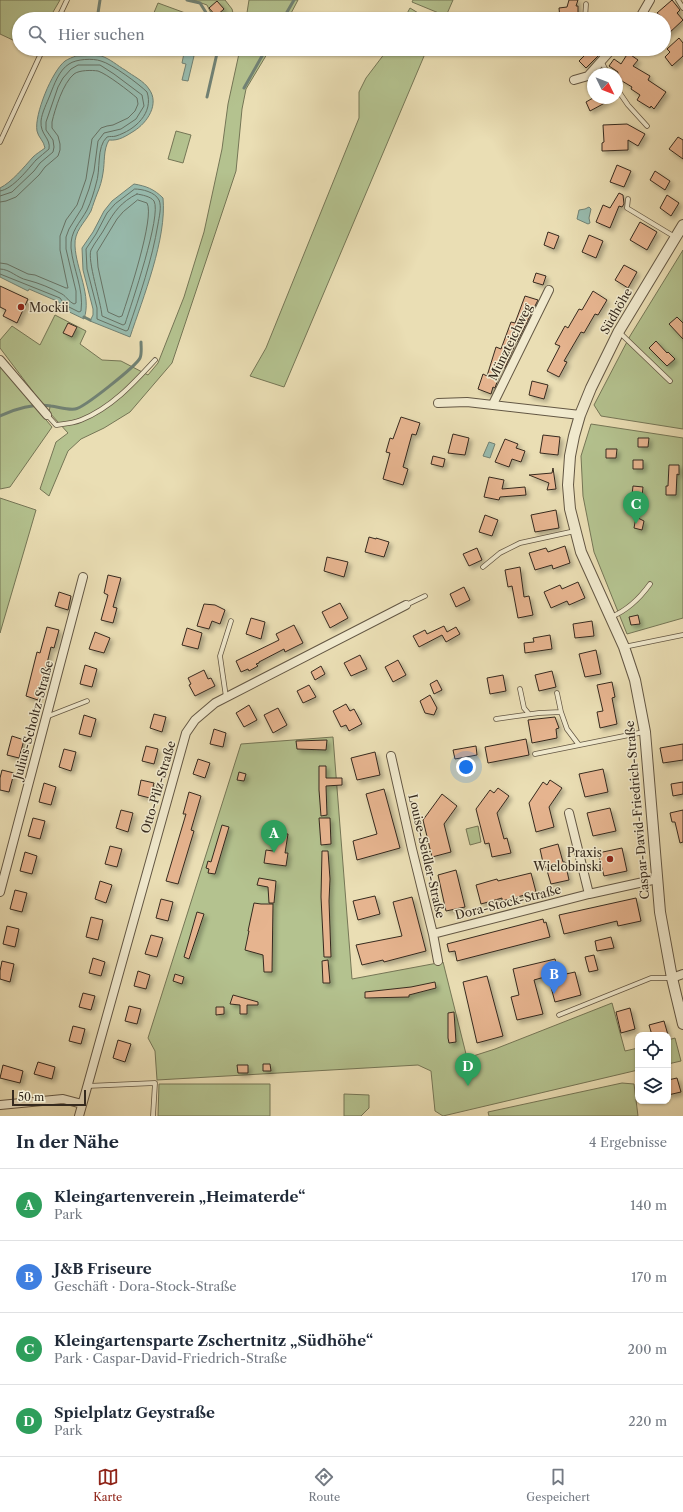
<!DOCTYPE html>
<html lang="de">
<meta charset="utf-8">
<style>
:root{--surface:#fff;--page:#f6f6f7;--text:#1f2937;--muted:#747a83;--line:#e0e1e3;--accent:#8f2418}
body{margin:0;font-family:"Libre Caslon Text",serif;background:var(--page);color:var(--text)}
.controls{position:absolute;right:12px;bottom:12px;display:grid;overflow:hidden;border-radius:8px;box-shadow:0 1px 3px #0004}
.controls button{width:36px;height:36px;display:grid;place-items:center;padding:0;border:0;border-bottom:1px solid var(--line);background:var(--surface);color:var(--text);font:20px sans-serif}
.compass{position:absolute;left:587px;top:68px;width:36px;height:36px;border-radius:50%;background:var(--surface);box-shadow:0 1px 3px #0004;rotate:133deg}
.scale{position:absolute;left:12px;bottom:10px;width:74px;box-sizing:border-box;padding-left:4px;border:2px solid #362a1e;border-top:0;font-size:11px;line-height:14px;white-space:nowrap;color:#362a1e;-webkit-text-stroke:3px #f1eace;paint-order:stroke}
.you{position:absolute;left:466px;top:767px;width:14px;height:14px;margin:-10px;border:3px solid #fff;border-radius:50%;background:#1a73e8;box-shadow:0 0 0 6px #1a73e833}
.badge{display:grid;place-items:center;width:26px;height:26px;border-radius:50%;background:var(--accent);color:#fff;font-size:13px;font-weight:700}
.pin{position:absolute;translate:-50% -33px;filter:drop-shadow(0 1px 2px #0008)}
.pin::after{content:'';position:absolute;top:21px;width:14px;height:12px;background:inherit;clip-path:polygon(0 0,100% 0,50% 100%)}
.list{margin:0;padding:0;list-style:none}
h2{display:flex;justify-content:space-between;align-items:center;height:52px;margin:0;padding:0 16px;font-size:17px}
h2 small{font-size:13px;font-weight:400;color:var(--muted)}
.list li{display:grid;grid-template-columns:26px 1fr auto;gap:12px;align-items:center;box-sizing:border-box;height:72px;padding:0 16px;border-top:1px solid var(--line)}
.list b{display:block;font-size:15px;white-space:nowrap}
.list p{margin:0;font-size:13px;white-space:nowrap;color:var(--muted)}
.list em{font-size:13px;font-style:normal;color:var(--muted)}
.icon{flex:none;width:22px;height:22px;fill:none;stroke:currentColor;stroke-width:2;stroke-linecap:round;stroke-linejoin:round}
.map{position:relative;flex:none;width:683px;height:1116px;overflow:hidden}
.search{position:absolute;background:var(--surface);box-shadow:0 1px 3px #0004;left:12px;right:12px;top:12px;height:44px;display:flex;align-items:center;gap:10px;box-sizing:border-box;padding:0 14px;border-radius:22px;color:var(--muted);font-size:15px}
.sheet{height:340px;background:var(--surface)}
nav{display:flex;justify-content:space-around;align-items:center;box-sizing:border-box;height:56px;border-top:1px solid var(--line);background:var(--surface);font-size:11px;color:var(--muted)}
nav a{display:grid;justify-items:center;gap:2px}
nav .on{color:var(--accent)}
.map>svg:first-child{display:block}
.green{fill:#b4c28f;stroke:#757656}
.water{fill:#98bcaf;stroke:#718275}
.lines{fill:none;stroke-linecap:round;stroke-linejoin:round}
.shore{stroke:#677366;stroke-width:1}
.stream{stroke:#718275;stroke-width:3}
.building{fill:#e6b48f;stroke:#362a1e;filter:url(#shadow)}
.service-casing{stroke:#635744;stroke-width:5.5}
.minor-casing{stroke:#635744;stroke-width:10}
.tertiary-casing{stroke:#635744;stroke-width:12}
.service{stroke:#f1eace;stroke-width:4}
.minor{stroke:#f1eace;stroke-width:8}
.tertiary{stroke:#f1eace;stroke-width:10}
.poi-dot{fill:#8f2418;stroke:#f1eace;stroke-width:1.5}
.labels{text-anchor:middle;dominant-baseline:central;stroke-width:3;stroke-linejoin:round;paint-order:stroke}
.poi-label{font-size:12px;fill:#362a1e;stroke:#f1eace;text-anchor:start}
.street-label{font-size:12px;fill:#362a1e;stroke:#f1eace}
</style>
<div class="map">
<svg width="683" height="1116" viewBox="0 0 683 1116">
<defs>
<filter id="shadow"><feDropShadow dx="3" dy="3" stdDeviation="2" flood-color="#0004"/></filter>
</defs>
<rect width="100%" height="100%" fill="#eadeb4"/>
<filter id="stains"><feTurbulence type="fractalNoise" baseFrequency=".005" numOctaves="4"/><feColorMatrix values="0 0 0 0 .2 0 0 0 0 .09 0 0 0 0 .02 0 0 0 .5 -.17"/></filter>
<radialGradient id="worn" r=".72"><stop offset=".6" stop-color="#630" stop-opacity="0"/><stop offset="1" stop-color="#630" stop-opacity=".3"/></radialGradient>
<path class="green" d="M0,0H60L49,19H19V33L15,41L0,34Z
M193,0H225L232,9L234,17L231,19H214L207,5Z
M249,0H298L288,19H246Z
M413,0H453L446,16L412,2Z
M158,3L188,14L183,19H158L153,15Z
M410,8L428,19H404Z
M240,49H270L246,89L242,109L236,171L172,363L130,412L104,428L81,439L68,451L49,496L40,489L56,442L68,433L49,412L50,407L43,405L0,348V340L12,326L40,345L55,315L86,331L80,344L102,360L121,361L148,375L158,363L184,297L204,232L222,149L228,104Z
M388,49H427L284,387L250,376L266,348L359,118V92L366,78Z
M176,131L191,135L183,163L168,159Z
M683,250V429L601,416L594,405L630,336Z
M0,365L52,427L10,487L0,489Z
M591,424L683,438V618L627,634L594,552L583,496L581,456Z
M0,498L36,510L0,633Z
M333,737L352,979L443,962L467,1058L495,1049L612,1003L625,1051L638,1048V1070L443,1116L435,1111L431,1071L418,1065L157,1080L155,1051L148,1038L241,744Z
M478,826L481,842L470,845L466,829Z
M675,1038L681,1061L668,1064V1040Z
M622,1083L634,1084L638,1116H489L488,1112Z
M159,1084H270V1116H158Z
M344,1094L369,1095V1108L361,1116H344Z"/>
<path class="water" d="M184,53L194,56L188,81L182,80L186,64L182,63Z
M76,56C84,56 93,55 101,56C109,58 118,66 125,70C133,76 144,81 149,89C160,104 147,123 134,131C126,136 119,141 109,140C103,150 105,162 103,173C102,180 100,187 97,194C95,199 93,205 91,211C84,224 74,231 75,246C76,269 92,296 84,319L61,308L59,302L29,289L28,291L0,277V188C12,182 24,167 33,157C36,154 41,151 45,148C44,141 38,137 37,131C34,115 52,71 65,61C68,59 73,57 76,56Z
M134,184C146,186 154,189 163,198C167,238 143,298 130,337L90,321L93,315V309L83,270L82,248L93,232L104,211L112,201Z
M589,207L591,209L589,218L590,223L588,224L577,219L579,210L585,209Z
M489,442L495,444L490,458L483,456Z"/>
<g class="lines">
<path class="shore" d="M135,189C142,189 155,192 159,200C162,207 159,217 158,224C152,260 140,295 128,330L126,331L97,319V308L87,269L86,249L96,234L107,213L115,204Z
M0,191C13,189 28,169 36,160C40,156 45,153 49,149C51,138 40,135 41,121C42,112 47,103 50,95C54,85 59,70 69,64C76,59 93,58 101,61C112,64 139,84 147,92C154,113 135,130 116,136C113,137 110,136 107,137C96,147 101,170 96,184C94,192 91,202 87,210C80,223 70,231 71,248C73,269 84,289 81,311L79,312L65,305L60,298L0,274
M137,194C142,195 150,196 154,201C162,215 131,305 125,324L123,325L102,316C101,302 87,260 91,250C95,242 102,234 106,226C114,212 121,202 137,194Z
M0,196L12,192L34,171L40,163L53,152L54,147L53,140L46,130V122L58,87L63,78L71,69L78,65H100L114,74L142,95L144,106L136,119L121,129L104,133L98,141L94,171L89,189L82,208L69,229L66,237V249L76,291V303L74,304C68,301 67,297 62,294C51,288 39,283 27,280C17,278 10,269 0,269
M138,200L147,203C155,217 128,298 122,316L119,317L108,312L98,267L97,252L117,219L123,212Z
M0,202L6,201L16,197L39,175L45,167L58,156L60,150V144L58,136L52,128V122C55,109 63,83 74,74C79,70 92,70 98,71C107,74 129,91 137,98L138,104L135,111L128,118L113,125L107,126L101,128L92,139L86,179L77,205L66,220L60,236V250L68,288H66L35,275L28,274L7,264L0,263"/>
<path class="stream" d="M187,0L200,3L210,19
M98,13L100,0
M283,19L294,0
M244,88L266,49
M207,97L218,49
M84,317L90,320
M0,416C14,409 35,403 51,406C59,407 67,410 75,409C84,408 136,366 140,358C142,354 141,347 141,342"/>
</g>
<path class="building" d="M569,0H578L576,6H578V17L572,19H560L559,8L567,7Z
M672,0L680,10L677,13L683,20L668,34L664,30V19L657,13Z
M217,1L224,9L216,16L209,8Z
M679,38L683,43V56L672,66L665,57L670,52L667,49Z
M591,49H605L586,68L579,61Z
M628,53L638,60L633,66L650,76L648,80L666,92L654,109L651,106L650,108L637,100L640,95L631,89L632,87L617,78L618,72L609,66L614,59L621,64Z
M593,98H614L590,111L586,102Z
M627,124L645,134L638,146L628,140V150L602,151V143L604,142L603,125Z
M678,137L683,140V159L669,149Z
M617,165L631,171L624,187L610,182Z
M655,171L670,181L665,190L650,180Z
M619,193L623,195L624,204L622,207L619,206L610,228L596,222L603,205L610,208Z
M667,195L679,203L671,216L660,208Z
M640,222L657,232L647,250L630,240Z
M548,232L559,236L554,249L544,245Z
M589,235L603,241L596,258L582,252Z
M624,265L637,272L628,288L615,280Z
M536,273L546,276L543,285L533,282Z
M0,286L28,299L17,323L3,316L6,310L0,307Z
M593,291L607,300L598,315L595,314L584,333L581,332L564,361L567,362L559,377L547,371L560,346L555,344L565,326L568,328L579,309L582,310Z
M525,296L538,300L517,342H516L505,368L502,367L495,388L493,387L491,394L478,389L483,374L487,376L496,347L501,349L511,322L515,323Z
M677,317L683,323V339L669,324Z
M68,323L77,327L72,337L63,333Z
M656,341L667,353L668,352L675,359L667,366L649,348Z
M532,381L548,385L544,399L529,395Z
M401,417L420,423L416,435L412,434L403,467L408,469L403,485L383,479L390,453L386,452L390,438L393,439Z
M453,434L469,438L465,455L448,453Z
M543,435L560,437L558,455L540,453Z
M638,438H649L648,447H638Z
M505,439L518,444L516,448L525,451L521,462L512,459L509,467L495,462Z
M606,449H617L616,458H606Z
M433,456L445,459L443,467L431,464Z
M633,460H643V469H633Z
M669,465H679V475L677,474L676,495H666V486H668Z
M553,468L556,489L547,490L549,483L529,475L552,473Z
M489,477L504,480L502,489L525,487L526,495L500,497L499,500L484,497Z
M633,486L643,487L642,496L632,495Z
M556,510L559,528L535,532L531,515Z
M485,515L498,520L492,536L479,532Z
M636,517L644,521L642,530L634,528Z
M369,537L376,539V538L389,542L384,557L365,552Z
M565,546L570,563L553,569L552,565L535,570L529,553L546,548L548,552Z
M477,548L482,560L469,566L463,554Z
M327,557L348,562L344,577L324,571Z
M520,567L524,597L529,596L533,615L518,618L512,586L508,587L505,570Z
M108,575L121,578L113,607L117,608L113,623L101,620L108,595L104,593Z
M578,582L585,598L569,605L567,601L551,608L544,592L560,585L562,589Z
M464,587L470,600L456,607L450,594Z
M59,592L71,596L68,610L55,606Z
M340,603L348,618L330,628L322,612Z
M204,604L215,605L225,610L220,624L212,621L209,629L197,626Z
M638,615L640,624L631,625L629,617Z
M251,618L265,622L261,639L246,634Z
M592,621L594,636L575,638L573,624Z
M294,625L303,643L285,652L284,649L259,662V663L256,664L258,666L249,671L248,669L241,672L236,661L279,640L276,634Z
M444,626L447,632L456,627L460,634L446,642L442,635L419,647L413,636L425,630L427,634Z
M47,627L59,630L54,648L51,647L38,700L26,696L37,652L40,653Z
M187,628L202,633L198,649L182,645Z
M95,632L110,638L104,653L89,649Z
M550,635L552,649L525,653L524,643L534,642L533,638Z
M596,650L601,674L585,677L579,654Z
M360,655L367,669L351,676L344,663Z
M398,660L406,675L393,682L385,667Z
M85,665L97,669L92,687L80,684Z
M321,666L325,674L315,680L311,672Z
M204,670L208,679L211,678L215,686L195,696L189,685L191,684L188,678Z
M552,671L556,687L539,691L535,675Z
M503,675L506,691L490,694L487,678Z
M437,680L442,690L434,694L430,684Z
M612,682L615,697L612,698L617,724L600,728L597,712L603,711L597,685Z
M309,685L316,697L303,703L297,691Z
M430,695L437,708L434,715L425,713L420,701Z
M346,704L350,711L354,709L362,724L349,731L346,725L341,727L333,711Z
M249,705L257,720L244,727L236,713Z
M278,708L287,725L273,733L264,715Z
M154,714L166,717L162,732L150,728Z
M84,715L96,719L91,737L79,734Z
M555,717L559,728L556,729L557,738L532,743L528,720Z
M214,729L226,733L223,747L210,744Z
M12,736L24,740L19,758L7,755Z
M526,739L529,755L488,763L485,747Z
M327,740L326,750L297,749L296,741Z
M683,744V760L663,763L660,748Z
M146,746L158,749L154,764L142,761Z
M476,746L477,755L455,759L453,750Z
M64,749L76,752L71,771L59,767Z
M375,752L380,775L357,780L351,758Z
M198,759L210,763L205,778L193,774Z
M319,766H326V778H342V785L326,786L327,815L321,816L319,790Z
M603,769L608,792L585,797L579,774Z
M2,770L14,773L9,792L0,790V778Z
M239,772L246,774L244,781L237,780Z
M141,780L154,783L150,798L138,795Z
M550,780L562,788L549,807L554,827L536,832L529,803L543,782L547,785Z
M683,782V794L673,796L671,784Z
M44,783L56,787L51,805L39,802Z
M498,788L509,796L497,813L504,839L507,838L511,853L492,857L489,843L485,844L476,809L490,790L494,793Z
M384,789L400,848L357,860L353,841L377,834L366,794Z
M189,792L201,796L191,830L194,831L178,884L166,881L186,814H183Z
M442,794L457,806L444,824L451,852L432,857L423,820Z
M610,808L616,831L593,836L587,813Z
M121,810L133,813L128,832L116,828Z
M683,810V842L680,843L675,822H672L670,813Z
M33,818L45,821L40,839L28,836Z
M319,818H330L331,844L321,845Z
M222,825L229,827L215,874L208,873L209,869L206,868L208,861L211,862Z
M276,833L288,834L285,853H288L286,866L264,863L266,850L273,851Z
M558,844L563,862H565L569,880L551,884L546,867H544L540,849Z
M110,846L122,849L117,867L105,864Z
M622,848L627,871L604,876L598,853Z
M322,851H328L330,879L329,901L331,957H324L321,897Z
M25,852L37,856L32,874L20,871Z
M456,870L465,907L446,911L438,875Z
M531,873L536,892L502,901V898L481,904L476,885L497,879L498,881Z
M259,878L276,881L274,903H269L268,887L257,885Z
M100,881L112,885L106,903L95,899Z
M15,890L27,893L22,912L10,909Z
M375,896L380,914L358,920L353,901Z
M412,897L426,951L384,962L383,960L362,965L356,945L402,936L393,902Z
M636,898L641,921L618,926L617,921L564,934L559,915Z
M161,899L173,902L168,921L156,918Z
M254,903L261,904H273L272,972H264L263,955L245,950L249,931H248Z
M197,912L204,914L189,959L184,957Z
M91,917L103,920L98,940L86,937Z
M543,919L544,923L546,922L550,937L457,961L455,951L449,952L447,944Z
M7,926L19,929L15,947L3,944Z
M151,935L163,938L157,957L145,954Z
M611,937L614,948L597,951L595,941Z
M594,955L598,970L589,972L585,957Z
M93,958L105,962L101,976L89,973Z
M555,959L559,974L565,972L566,974L575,972L581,995L555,1002L548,976L534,980L543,1014L517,1020L511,997L519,995L513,969Z
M328,960L330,983H323L322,961Z
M2,961L14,964L10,982L0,979V971Z
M138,971L150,975L146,989L134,986Z
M175,974L184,977L182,984L173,981Z
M487,976L503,1036L477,1043L463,982Z
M435,982L436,988L409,995V997L365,998V992L411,987Z
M83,993L95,996L91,1010L79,1007Z
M233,995L258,1002V1005H247V1014H240V1005L230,1004Z
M129,1006L141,1009L137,1024L125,1021Z
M216,1007H224V1014L216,1015Z
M630,1008L635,1029L621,1033L616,1012Z
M454,1012L456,1042L449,1043L448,1038V1013Z
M664,1021L668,1035H652L649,1025Z
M73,1026L85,1029L81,1044L69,1041Z
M118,1040L131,1044L125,1062L113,1058Z
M38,1062L55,1067L52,1079L34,1074Z
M263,1064H270L271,1071H263Z
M3,1065L23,1071L20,1083L0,1078Z
M237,1065H248V1073H238Z
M677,1078L681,1092L668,1095V1080Z"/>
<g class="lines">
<defs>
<path id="service" d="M678,0L683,8
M58,19L67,0
M585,19L586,4
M601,61L608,74
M617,89L628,105L647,126
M0,142L43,49
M628,199L627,208L675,237
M619,332L670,381
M47,415L56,425C64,424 74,423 81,420C111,408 133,384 155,360
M483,567L500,553L520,543L575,531
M406,605L425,596
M611,617C628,610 640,598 650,584
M624,647L683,635
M520,689L524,708L529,714
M557,693L561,712
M226,697L220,656L231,621
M46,717L87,701
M496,719L539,713L561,712L567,729L579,745
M535,754L644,732
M559,1015L651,978H671
M87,1086L155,1083L153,1116"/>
<path id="minor" d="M639,19L650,0
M574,80L588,76L612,49
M0,360L47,415
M438,403L467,402L580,415
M493,404L549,290
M391,756L412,849L433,934L438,961
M569,813L589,894
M0,892L83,577
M433,934L589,894L657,879
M672,978L683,974
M0,1105L63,1099L82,1104
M79,1116L186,733L195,720L215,703L406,605"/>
<path id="tertiary" d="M683,225L619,331L591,388L580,415L574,436L570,456L568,485L570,509L581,552L624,647L635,680L645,732L660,912L672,978L683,1024"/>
</defs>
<use href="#service" class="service-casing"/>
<use href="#minor" class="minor-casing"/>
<use href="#tertiary" class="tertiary-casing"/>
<use href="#service" class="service"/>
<use href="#minor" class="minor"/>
<use href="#tertiary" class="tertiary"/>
</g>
<g class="poi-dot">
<circle cx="21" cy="307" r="4"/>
<circle cx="610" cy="859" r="4"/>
</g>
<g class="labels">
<g class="poi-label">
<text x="29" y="307">Mockii</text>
<text x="602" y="852" text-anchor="end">Praxis<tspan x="602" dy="14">Wielobinski</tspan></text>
</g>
<g class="street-label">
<text transform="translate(616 311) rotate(-60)">Südhöhe</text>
<text transform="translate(510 342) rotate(-64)">Münzteichweg</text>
<text transform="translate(33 720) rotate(-75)">Julius-Scholtz-Straße</text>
<text transform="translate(158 787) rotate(-74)">Otto-Pilz-Straße</text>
<text transform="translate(637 810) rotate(-95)">Caspar-David-Friedrich-Straße</text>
<text transform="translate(427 856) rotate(77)">Louise-Seidler-Straße</text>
<text transform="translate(508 902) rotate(-14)">Dora-Stock-Straße</text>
</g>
</g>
<rect width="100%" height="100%" filter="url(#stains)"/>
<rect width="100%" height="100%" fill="url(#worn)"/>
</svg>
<div class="controls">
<button><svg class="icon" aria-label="locate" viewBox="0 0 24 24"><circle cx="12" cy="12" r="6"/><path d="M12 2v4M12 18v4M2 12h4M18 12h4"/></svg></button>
<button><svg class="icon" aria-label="layers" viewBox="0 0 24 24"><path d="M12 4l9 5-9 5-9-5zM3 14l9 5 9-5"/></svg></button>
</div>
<svg class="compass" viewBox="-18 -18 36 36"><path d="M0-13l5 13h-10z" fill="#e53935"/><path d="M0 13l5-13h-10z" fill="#747a83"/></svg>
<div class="scale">50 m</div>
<div class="you"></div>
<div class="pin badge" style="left:274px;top:853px;background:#2e9e5b">A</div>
<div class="pin badge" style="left:554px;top:994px;background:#3f7fe0">B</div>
<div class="pin badge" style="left:636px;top:524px;background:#2e9e5b">C</div>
<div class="pin badge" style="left:468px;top:1086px;background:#2e9e5b">D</div>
<div class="search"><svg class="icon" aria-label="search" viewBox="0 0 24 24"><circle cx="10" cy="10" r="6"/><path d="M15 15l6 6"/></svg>Hier suchen</div>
</div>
<section class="sheet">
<h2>In der Nähe<small>4 Ergebnisse</small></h2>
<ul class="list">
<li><span class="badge" style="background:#2e9e5b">A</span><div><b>Kleingartenverein „Heimaterde“</b><p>Park</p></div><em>140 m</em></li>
<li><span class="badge" style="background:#3f7fe0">B</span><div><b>J&amp;B Friseure</b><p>Geschäft · Dora-Stock-Straße</p></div><em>170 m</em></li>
<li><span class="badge" style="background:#2e9e5b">C</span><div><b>Kleingartensparte Zschertnitz „Südhöhe“</b><p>Park · Caspar-David-Friedrich-Straße</p></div><em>200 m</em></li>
<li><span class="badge" style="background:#2e9e5b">D</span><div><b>Spielplatz Geystraße</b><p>Park</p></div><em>220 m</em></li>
</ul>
</section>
<nav>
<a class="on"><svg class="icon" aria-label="map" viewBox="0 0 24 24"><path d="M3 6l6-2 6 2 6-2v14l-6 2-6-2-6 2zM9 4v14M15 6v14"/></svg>Karte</a>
<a><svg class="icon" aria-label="directions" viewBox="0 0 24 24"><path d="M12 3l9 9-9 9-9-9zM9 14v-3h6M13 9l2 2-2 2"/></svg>Route</a>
<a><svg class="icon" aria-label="saved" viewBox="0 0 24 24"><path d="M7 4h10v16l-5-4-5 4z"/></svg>Gespeichert</a>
</nav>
